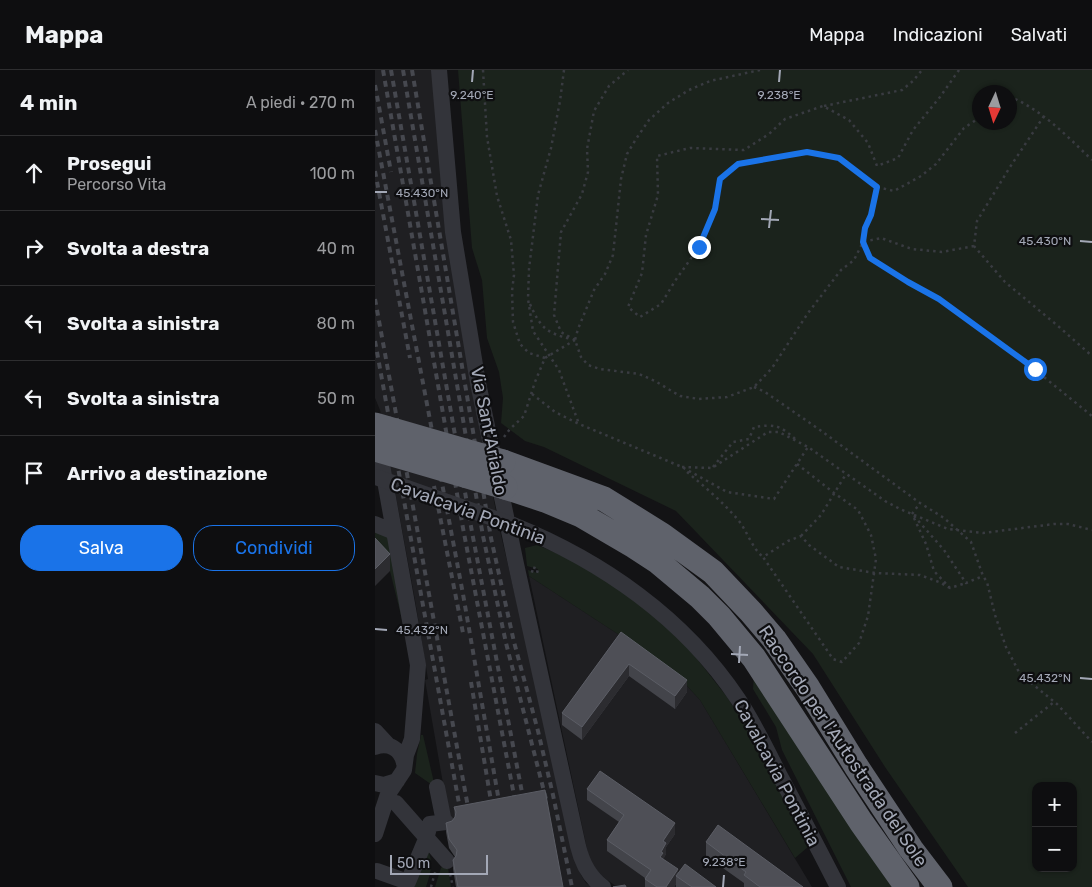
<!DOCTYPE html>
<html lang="it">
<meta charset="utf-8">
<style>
:root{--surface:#0e0e10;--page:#171719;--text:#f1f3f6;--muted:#9b9c9f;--line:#2e2e30;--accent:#1a73e8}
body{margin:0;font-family:Rubik,sans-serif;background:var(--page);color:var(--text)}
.controls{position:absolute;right:15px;bottom:15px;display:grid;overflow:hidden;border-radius:10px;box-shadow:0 1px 4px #0004}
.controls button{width:45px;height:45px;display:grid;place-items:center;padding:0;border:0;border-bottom:1px solid var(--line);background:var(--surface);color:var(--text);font:25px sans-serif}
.compass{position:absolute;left:597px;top:15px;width:45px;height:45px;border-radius:50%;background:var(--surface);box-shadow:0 1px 4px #0004;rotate:184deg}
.scale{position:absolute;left:15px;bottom:12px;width:98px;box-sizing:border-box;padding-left:5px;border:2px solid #a3a8b6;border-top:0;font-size:14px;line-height:18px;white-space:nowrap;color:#a3a8b6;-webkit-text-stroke:4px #0e0e10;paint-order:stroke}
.stop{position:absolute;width:15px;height:15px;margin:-11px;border:4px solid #1a73e8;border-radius:50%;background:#fff}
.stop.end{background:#1a73e8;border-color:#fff;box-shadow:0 1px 5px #0008}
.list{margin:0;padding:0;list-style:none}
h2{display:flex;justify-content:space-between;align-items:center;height:65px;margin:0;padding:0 20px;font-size:21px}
h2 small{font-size:16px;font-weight:400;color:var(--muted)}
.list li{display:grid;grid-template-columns:32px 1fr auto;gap:15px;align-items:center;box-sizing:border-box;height:75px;padding:0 20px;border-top:1px solid var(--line)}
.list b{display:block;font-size:19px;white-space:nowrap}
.list p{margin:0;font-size:16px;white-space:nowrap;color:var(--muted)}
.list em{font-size:16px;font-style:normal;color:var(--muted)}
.actions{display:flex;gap:10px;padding:15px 20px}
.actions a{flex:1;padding:11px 0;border:1px solid var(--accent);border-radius:20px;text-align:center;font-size:18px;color:var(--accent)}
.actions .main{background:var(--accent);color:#fff}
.icon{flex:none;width:28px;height:28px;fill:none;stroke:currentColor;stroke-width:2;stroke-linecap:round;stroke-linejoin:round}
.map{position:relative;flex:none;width:717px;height:817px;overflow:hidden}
header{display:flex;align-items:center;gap:30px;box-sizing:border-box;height:70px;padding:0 25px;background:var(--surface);border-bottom:1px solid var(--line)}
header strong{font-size:24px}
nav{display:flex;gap:28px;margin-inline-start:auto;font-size:18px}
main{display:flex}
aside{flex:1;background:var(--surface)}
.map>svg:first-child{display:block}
.built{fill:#1f1f22}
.green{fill:#1b231c;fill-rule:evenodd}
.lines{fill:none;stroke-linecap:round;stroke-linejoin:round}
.path{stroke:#393b41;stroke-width:2.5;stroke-dasharray:2.5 4;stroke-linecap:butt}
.minor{stroke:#33343a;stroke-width:16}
.highway{stroke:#5f626b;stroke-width:25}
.rail{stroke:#46484f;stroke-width:4;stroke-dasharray:6 5;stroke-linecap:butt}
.minor-bridge{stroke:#33343a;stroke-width:16}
.highway-bridge{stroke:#5f626b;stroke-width:25}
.wall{fill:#43444a}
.shaded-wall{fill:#2c2c30}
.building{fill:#4e4f56;stroke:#5b5d65}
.route{stroke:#1a73e8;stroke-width:6}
.ticks{fill:none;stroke:#a3a8b6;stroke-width:2}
.labels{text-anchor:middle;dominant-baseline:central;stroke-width:4.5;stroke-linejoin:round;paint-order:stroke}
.street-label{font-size:18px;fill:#a3a8b6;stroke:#0e0e10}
.ticks-label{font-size:12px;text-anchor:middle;fill:#a3a8b6;stroke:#0e0e10;stroke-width:4.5;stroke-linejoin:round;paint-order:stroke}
</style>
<header>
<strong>Mappa</strong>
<nav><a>Mappa</a><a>Indicazioni</a><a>Salvati</a></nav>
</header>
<main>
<aside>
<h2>4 min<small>A piedi · 270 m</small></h2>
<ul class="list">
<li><svg class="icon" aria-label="ahead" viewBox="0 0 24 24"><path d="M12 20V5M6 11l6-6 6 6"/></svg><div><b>Prosegui</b><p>Percorso Vita</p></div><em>100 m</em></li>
<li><svg class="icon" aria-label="right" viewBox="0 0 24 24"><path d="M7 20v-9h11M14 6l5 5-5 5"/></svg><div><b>Svolta a destra</b></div><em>40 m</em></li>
<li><svg class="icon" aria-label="left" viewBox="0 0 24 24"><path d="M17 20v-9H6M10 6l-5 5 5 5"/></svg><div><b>Svolta a sinistra</b></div><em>80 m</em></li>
<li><svg class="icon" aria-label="left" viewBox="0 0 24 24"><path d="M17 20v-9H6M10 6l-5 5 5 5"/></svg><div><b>Svolta a sinistra</b></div><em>50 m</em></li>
<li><svg class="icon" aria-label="arrive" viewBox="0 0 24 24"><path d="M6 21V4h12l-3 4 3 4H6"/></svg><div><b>Arrivo a destinazione</b></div></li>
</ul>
<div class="actions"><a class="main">Salva</a><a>Condividi</a></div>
</aside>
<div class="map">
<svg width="717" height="817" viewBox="0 0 717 817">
<rect width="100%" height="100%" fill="#131315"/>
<path class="built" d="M0,0H60L107,372L125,461L206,805L211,813L217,817H86L50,610L53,609L40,530L5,340L0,328Z
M154,506L275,585L303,606L325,630L437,817H242L216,798Z"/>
<path class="green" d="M83,0H717V817H593L510,697L438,584L301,441L169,377L150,371L126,353L128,328L124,302L112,268L107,210L97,178ZM604,22H634V52H604ZM661,716H698V798H661Z
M0,457L13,464L37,590L15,501L0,486Z
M162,475L207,494L260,529L312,576L352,627L379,669L433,777L420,788L325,630L303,606L275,585L154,506L153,500L162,503L163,499L152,496L150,478Z
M379,603L524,817H476L407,680L401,657L378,619Z
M46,665H48L60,717L40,703L42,684Z
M53,781C59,793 55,805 51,817H39Z
M72,791L76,817H60L66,798Z"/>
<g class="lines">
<path class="path" d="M108,0L112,67L122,126L136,170L139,205L137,221L138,252L145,274L154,283L170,288
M189,0L185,31L176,78L163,125L154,199L153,229L158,261L184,300L204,354
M385,0L335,11L314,20L293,33L274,50L261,69L252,84L246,109L238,185L230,204L219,220L203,259L200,270L206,287L213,295L225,299L264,304L280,311L305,326L324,329L352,327L379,317L397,298L433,243L466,200L479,190L488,172L506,168L537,179L567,182L599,176
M584,0L565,27L538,60L523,88L502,96L493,73L474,50L448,36L410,49L394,64L369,80L315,78L282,86L283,125L271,165L267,203L253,237L265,247L286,234L300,211L324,177L339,139L345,109L363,95L432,82L464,88L502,117L519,121L546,106L561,94L589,58L604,48
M634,31L640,29C670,43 693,67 717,90
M449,36L527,20L538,11L547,0
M669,46L635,97L602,151L599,176L630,212L683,256L717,286
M502,117L496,145L490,158L488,172L495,188L533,212L564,229L659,299L717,346
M155,234C165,257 171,263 196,269
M200,270L186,262L179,245L186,162L207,124L213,102L212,79L219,41L234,16L253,0
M379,317L390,322L445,360L545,433L569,448L596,472L608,506L612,512L620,545L631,577L645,604L682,634L717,672
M157,324L180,342L204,354L307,397L352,422L399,429L433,377
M129,367L135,359L149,346L160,312L170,288L200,270
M422,394L459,423L483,440L496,465L501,489L493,546L484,573L467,592L458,589L388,487L413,471L426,466L434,475L464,497L500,503L545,505L564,512L575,518
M307,397L337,398L393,362H404L433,377L510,431L525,439L573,459L608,463L679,454H693L717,460
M338,397L358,372L374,369L379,357C399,354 405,355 420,369
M312,402C330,417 349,433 364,451C373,463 377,478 388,487
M537,444L545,433
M539,446L569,480L591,513L608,506
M539,448L551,474L559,501L575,518L591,513
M426,466L446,445L471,404
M156,501L162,503L163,499L157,497
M640,663L679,632
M75,804L78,817
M56,817L61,799"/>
<path class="minor" d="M64,0L78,162L103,313L141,494L203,776C207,793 214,807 228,817
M0,454L19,462
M138,455C227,491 309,548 363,629C379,653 392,680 405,706C425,743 444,780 463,817
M0,661L13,675
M0,677C14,672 26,679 29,693
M0,713L9,715L22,711
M62,717L69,752
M21,733L72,791
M0,764L13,724L29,700L31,685L37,669L43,595L3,372
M2,801L33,812L51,769L55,754L71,752"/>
<path class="highway" d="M128,392L229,429L287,465L338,502L376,542L399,569L433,618L481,696L536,779L565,817
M130,417L170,430L206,445L259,476L282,491L325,527L344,546L379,588L486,752L532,817"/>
<path class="rail" d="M8,0L88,458L142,741
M16,0L97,462L150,738
M28,0L108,466L131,573L172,733
M37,0L116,468L139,572L163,661L178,725L197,817
M0,15L16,102
M0,60L88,524L126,743
M0,101L35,288
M0,229L95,748
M0,271L87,750
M59,416L88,563
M96,612L118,743"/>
<path class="minor-bridge" d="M1,407L138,455"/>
<path class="highway-bridge" d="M0,355L128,392
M0,379L130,417"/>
</g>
<path class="wall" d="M246,562L312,622L300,639L254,606L207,670L187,655V643Z
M212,719L300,764L291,777V784L288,789L303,803L341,817H301V814L299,817H270V808L232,781V770L244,752L212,730Z
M79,737L188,817H81L78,799V790L80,787L74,778L71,762V753L77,751L80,748Z
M331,772L428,817H369V813L331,786Z"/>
<path class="shaded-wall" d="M15,484V501L0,516V499Z
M254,594V606L207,670V657Z
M312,610V622L300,639V626Z
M300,753V764L291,777V784L288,790L285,798L286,782L288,771Z
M303,799V807L301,806V814L299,817H291Z"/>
<path class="building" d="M0,468L15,484L0,499Z
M246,562L312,610L300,626L254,594L207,657L187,643Z
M225,701L300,753L288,771L291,773L286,782L288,783L285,787L303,799L291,817H282L270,809L276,800L232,770L249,745L212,719Z
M170,720L188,817H83L78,790L81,786L82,780L74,769L71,753L77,751L80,747L81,742L79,737Z
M343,755L428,817H385L369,805L371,802L331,772Z
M310,794L341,817H317L301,806Z
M250,815L251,817H238Z"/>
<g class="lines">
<path class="route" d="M324,177L340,139L345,109L363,94L432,82L464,88L502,117L496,145L490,158L488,172L495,188L533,212L564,229L660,299"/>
</g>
<path class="ticks" d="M97,12L98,0M404,12L405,0M0,122H12M386,149L404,150M394,158L396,140M705,171L717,172M0,559L12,560M356,584L373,585M364,593L365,576M705,608L717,609M348,817L349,805"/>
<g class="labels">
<g class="street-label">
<text transform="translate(114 361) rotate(79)">Via Sant'Arialdo</text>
<text transform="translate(93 441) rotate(20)">Cavalcavia Pontinia</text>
<text transform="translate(468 676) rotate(56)">Raccordo per l'Autostrada del Sole</text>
<text transform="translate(402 703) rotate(62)">Cavalcavia Pontinia</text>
</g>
</g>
<g class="ticks-label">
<text x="97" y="29">9.240°E</text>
<text x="404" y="29">9.238°E</text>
<text x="47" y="127">45.430°N</text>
<text x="670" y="175">45.430°N</text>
<text x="47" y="564">45.432°N</text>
<text x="670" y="612">45.432°N</text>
<text x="349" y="796">9.238°E</text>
</g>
</svg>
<div class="controls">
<button>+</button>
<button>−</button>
</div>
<svg class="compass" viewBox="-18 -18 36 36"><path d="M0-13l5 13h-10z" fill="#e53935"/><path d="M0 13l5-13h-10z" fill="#9b9c9f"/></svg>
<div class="scale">50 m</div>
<div class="stop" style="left:660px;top:299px"></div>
<div class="stop end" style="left:324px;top:177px"></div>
</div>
</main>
